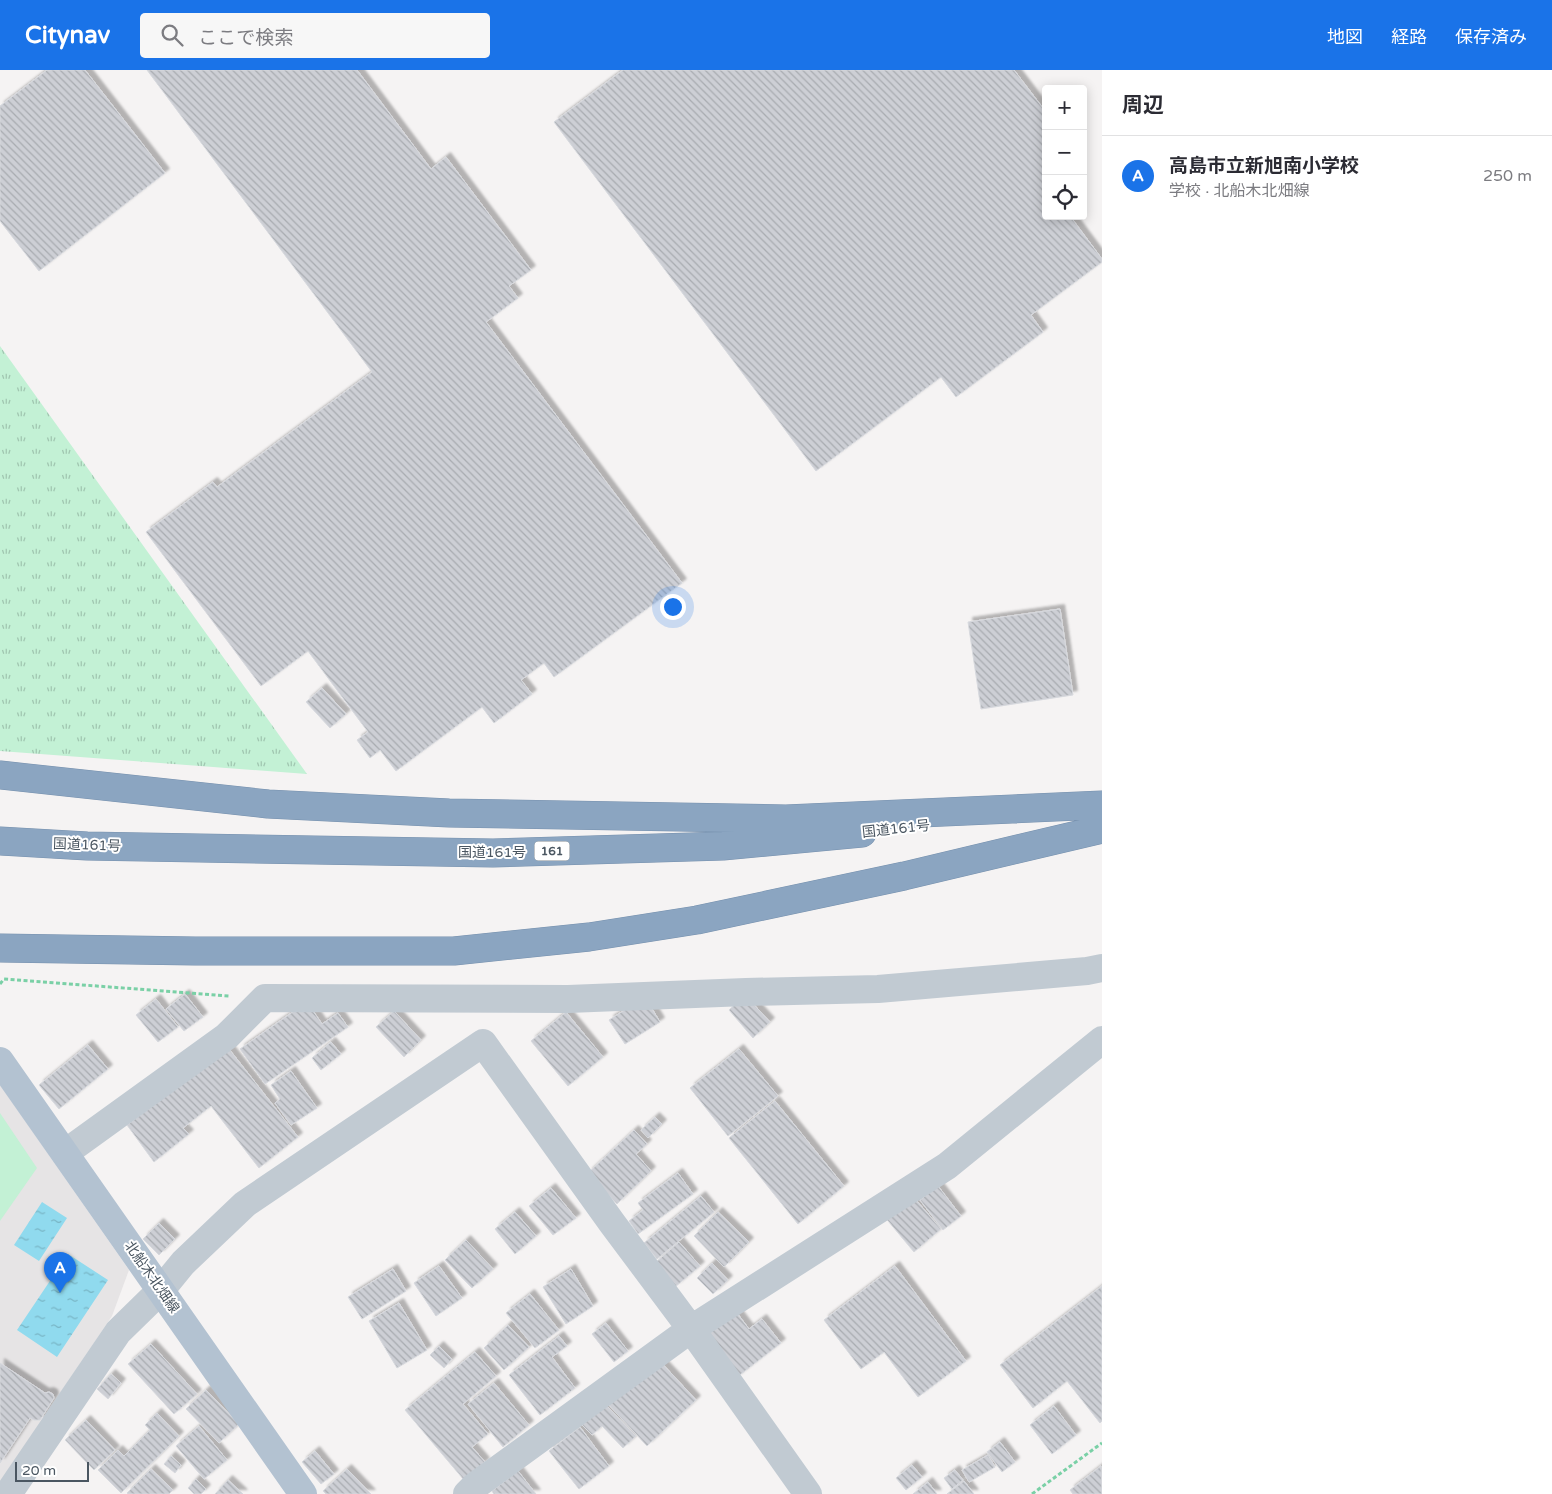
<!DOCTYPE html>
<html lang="ja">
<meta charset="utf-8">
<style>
:root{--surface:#fff;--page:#f7f7f7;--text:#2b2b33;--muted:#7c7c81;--line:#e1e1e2;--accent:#1a73e8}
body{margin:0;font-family:"Varela Round","Noto Sans JP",sans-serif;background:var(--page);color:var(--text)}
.controls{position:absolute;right:15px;top:15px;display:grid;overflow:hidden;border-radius:5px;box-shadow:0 2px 12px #0003}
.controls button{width:45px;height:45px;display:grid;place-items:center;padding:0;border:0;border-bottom:1px solid var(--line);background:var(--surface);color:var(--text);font:25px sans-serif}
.scale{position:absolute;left:15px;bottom:12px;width:74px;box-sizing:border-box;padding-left:5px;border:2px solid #4a5661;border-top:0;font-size:14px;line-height:18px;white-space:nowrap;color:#4a5661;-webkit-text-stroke:4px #fff;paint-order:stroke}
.you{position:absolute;left:672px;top:536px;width:18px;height:18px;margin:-12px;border:4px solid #fff;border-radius:50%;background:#1a73e8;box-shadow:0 0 0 8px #1a73e833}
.badge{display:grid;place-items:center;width:32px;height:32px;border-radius:50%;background:var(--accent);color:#fff;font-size:16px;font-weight:700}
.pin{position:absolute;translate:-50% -41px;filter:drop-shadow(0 1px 2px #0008)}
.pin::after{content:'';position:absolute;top:26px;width:18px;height:15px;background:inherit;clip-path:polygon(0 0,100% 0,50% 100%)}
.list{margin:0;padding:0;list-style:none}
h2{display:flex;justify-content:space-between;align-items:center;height:65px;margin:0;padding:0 20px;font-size:21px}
h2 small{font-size:16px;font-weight:400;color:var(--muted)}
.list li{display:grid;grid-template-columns:32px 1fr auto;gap:15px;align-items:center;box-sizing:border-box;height:80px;padding:0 20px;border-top:1px solid var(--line)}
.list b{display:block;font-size:19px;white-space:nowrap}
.list p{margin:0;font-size:16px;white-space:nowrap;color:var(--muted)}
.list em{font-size:16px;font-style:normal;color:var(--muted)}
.icon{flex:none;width:28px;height:28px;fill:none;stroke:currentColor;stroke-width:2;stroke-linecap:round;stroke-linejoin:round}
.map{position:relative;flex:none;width:1102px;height:1424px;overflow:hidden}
header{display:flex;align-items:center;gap:30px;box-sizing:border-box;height:70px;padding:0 25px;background:var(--accent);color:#fff}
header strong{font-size:24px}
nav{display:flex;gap:28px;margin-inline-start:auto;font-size:18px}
.search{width:350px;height:45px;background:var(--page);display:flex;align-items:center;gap:12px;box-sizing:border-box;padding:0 18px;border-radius:5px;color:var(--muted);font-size:19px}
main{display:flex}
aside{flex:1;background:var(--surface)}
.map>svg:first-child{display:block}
.education{fill:#e6e4e5}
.grass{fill:url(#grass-tufts)}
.park{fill:#c3f1d5}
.water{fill:url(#water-ripples)}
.building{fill:url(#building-back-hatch);stroke:#d7d9de;filter:url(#shadow)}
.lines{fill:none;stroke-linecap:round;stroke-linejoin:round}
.highway-casing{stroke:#7690ad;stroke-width:29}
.path{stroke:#7ad0a6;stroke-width:3;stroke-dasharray:4 2.5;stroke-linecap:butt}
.minor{stroke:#c1cad2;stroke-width:28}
.major{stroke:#b3c2d1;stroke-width:28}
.highway{stroke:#8ba5c1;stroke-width:28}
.labels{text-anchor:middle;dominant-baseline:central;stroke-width:4;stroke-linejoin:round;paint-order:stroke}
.shield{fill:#fff;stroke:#808990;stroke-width:1}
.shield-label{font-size:12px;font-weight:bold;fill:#4a5661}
.street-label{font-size:14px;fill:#4a5661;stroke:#fff}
</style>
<header>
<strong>Citynav</strong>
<div class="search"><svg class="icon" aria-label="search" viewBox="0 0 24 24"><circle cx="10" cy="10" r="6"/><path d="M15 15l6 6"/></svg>ここで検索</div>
<nav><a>地図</a><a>経路</a><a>保存済み</a></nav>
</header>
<main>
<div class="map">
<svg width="1102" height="1424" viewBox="0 0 1102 1424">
<defs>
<pattern id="grass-tufts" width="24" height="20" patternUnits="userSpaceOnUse" patternTransform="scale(1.25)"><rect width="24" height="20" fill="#c3f1d5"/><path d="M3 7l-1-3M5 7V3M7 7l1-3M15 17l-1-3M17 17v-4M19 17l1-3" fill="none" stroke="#a0c6b0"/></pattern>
<pattern id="water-ripples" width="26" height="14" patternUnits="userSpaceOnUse" patternTransform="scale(1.25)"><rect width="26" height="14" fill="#90daee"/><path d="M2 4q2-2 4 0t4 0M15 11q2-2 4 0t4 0" fill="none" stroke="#78b4c4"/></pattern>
<pattern id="building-back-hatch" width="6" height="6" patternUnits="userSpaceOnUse" patternTransform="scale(1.25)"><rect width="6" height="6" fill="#cdcfd5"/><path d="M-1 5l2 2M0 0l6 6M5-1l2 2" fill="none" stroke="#a8abb0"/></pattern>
<filter id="shadow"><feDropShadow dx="4.5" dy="-4.5" stdDeviation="1" flood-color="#0004"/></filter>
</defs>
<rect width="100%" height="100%" fill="#f5f3f3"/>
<path class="education" d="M0,1015L129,1200L112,1246L0,1412Z"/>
<path class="grass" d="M0,276L307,704L0,681Z"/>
<path class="park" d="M0,1043L37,1098L0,1151Z"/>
<path class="water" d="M42,1132L67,1148L39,1191L14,1175Z
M68,1184L108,1210L57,1287L17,1260Z"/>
<path class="building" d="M47,0H85L165,103L39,201L0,151V36Z
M147,0H357L431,99L446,87L531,200L509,216L518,228L486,252L682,513L554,607L544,593L521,610L532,624L494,653L482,637L396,701L380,680L370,688L357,670L368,662L308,581L261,616L146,462L213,412L217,417L372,302Z
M623,0H1014L1046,42V146H1070L1102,189V192L1031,245L1043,262L956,327L941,307L816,401L554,52Z
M1060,539L1073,625L981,639L968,552Z
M322,618L346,644L330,658L306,632Z
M185,924L203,947L184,961L166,939Z
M745,925L770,952L753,968L729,940Z
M645,927L660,952L625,974L609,950Z
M156,929L178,957L158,972L136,945Z
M307,932L322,954L338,943L348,957L265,1014L240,979Z
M394,941L421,970L404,987L376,957Z
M566,942L603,987L568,1016L531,971Z
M331,972L341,984L321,1000L312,988Z
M88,975L108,999L59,1039L39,1015Z
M229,979L298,1067L259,1098L211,1036L183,1058L189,1064L154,1092L127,1055Z
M739,979L778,1026L728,1066L690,1018Z
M291,1001L317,1038L291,1055L275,1033L280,1029L271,1015Z
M775,1031L844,1116L798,1154L729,1068Z
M655,1047L662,1054L648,1068L641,1060Z
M634,1060L647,1074L636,1084L651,1101L617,1134L588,1103Z
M678,1103L693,1124L638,1164L629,1151L643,1140L638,1133Z
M938,1116L961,1146L943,1160L920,1130Z
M551,1118L576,1148L553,1165L529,1136Z
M910,1123L941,1159L914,1182L883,1145Z
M701,1126L714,1142L657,1189L644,1173Z
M515,1142L536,1166L515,1184L495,1159Z
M718,1142L749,1172L724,1197L694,1166Z
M159,1153L175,1169L159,1185L143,1169Z
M466,1170L493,1199L472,1218L445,1190Z
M679,1172L700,1196L675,1217L655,1193Z
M712,1193L728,1210L713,1224L697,1208Z
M439,1196L462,1228L436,1246L414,1213Z
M895,1196L966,1291L918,1327L884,1282L861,1299L824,1250Z
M393,1199L406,1221L362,1249L348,1227Z
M571,1199L593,1236L566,1254L543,1217Z
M1102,1216V1351L1100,1353L1067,1311L1033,1338L1000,1295Z
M530,1224L559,1260L535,1278L506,1243Z
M399,1233L427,1280L397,1298L369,1251Z
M731,1235L749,1259L762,1249L781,1273L736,1308L699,1260Z
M606,1253L628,1281L614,1292L592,1264Z
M508,1255L529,1277L504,1300L484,1278Z
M559,1266L567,1276L552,1287L575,1318L540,1345L509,1305Z
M151,1274L197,1324L174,1344L128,1294Z
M439,1276L452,1289L444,1298L430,1285Z
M475,1282L496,1306L463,1334L488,1364L472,1377L485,1392L464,1410L405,1340Z
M657,1288L696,1330L647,1376L608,1334Z
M0,1293L45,1323L49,1322L53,1324L54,1328L40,1350H34L30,1348L0,1393Z
M111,1304L121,1313L108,1329L97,1319Z
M494,1313L529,1355L503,1377L468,1334Z
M206,1320L239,1354L219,1373L186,1339Z
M603,1332L636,1366L623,1378L602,1356L592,1365L580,1353Z
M1054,1336L1076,1365L1052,1384L1030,1355Z
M157,1343L179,1366L121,1423L98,1400L118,1380L124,1386L150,1360L145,1355Z
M86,1350L115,1380L94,1400L65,1370Z
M199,1356L227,1390L204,1409L176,1376Z
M580,1357L609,1396L579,1419L549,1381Z
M1000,1372L1015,1392L1002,1402L987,1382Z
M315,1381L334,1404L321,1414L302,1392Z
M988,1385L995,1397L969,1412L962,1400Z
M171,1386L181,1395L175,1403L164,1394Z
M912,1395L922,1407L906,1420L896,1408Z
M1101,1396L1102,1424H1073L1070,1420Z
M151,1399L173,1420L169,1424H128L127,1423Z
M347,1399L371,1424H326L323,1421Z
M955,1400L963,1410L952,1419L944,1408Z
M518,1401L536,1424H494L492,1421Z
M196,1409L206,1419L201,1424H194L188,1418Z
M228,1410L243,1424H215Z
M964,1411L974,1424H947Z
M928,1412L937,1424H913Z"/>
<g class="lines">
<defs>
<path id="highway" d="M0,705L268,734L449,743L786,749L1102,735
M0,771L87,776L493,783L723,776L862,763
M0,878L195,881H454L589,867L697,850L904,806L1102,759"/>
</defs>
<use href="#highway" class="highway-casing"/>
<path class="path" d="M0,914L4,909L229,926
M1032,1424L1102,1373"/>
<path class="minor" d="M65,1083L227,966L265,928L568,929L746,922L878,919L1087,901L1102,898
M8,1424L118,1262L161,1220L183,1193L245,1134L483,973L612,1153L691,1259L808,1424
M467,1424L475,1416L691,1259L947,1096L1102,970"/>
<path class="major" d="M0,991L303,1424"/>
<use href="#highway" class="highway"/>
</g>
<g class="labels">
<rect class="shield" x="534.5" y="771.5" width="35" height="19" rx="4"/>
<g class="shield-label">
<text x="552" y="781">161</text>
</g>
<g class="street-label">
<text transform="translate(896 759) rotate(-6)">国道161号</text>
<text transform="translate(87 775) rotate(2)">国道161号</text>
<text x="492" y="782">国道161号</text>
<text transform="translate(152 1207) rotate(55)">北船木北畑線</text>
</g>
</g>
</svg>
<div class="controls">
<button>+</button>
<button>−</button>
<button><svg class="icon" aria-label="locate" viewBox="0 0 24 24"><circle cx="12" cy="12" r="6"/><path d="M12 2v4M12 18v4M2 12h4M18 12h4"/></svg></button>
</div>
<div class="scale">20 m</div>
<div class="you"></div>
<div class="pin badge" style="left:60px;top:1223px">A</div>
</div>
<aside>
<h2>周辺<small></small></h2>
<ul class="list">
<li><span class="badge">A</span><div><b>高島市立新旭南小学校</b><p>学校 · 北船木北畑線</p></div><em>250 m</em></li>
</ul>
</aside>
</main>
